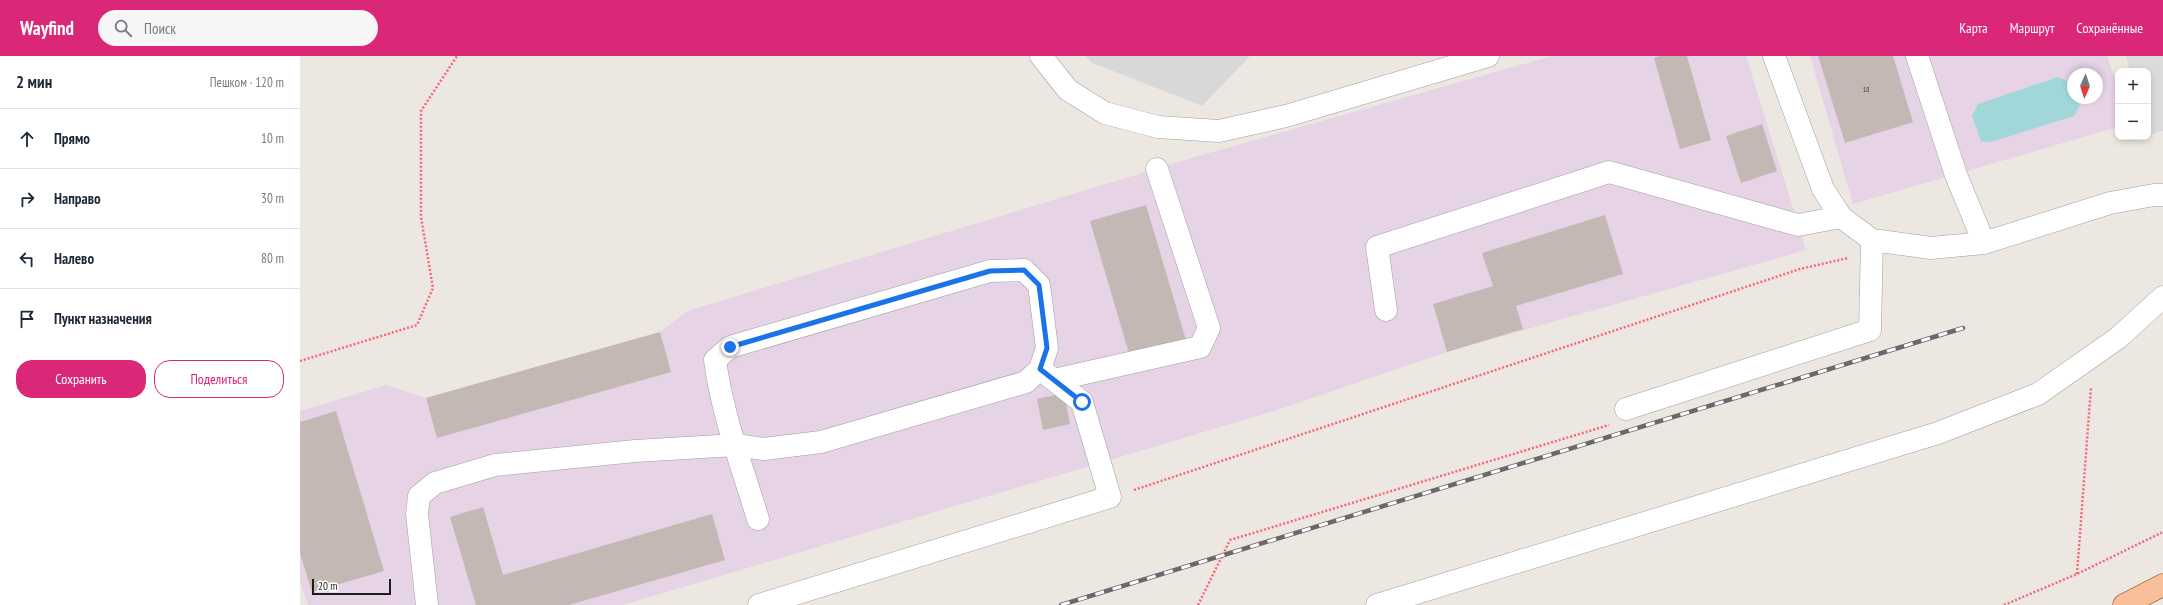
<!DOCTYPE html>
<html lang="ru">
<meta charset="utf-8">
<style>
:root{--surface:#fff;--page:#f6f6f7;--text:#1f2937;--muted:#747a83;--line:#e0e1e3;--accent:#db2777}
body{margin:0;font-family:"PT Sans Narrow",sans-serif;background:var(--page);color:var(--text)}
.controls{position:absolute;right:12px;top:12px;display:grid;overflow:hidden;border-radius:8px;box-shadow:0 2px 6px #0003}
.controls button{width:36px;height:36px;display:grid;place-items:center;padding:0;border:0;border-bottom:1px solid var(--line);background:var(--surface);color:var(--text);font:20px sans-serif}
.compass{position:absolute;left:1767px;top:12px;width:36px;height:36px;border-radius:50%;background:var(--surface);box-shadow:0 2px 6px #0003;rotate:183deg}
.scale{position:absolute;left:12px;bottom:10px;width:79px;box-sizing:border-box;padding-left:4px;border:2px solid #1b1b1b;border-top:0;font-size:11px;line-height:14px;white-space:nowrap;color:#1b1b1b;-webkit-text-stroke:3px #fff;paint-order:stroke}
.stop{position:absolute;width:12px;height:12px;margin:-9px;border:3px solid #1a73e8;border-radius:50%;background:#fff}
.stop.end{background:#1a73e8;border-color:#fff;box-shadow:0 1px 4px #0008}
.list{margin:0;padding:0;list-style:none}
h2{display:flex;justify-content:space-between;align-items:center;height:52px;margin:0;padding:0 16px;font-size:17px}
h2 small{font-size:13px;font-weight:400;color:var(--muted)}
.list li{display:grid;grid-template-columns:26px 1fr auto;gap:12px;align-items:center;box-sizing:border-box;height:60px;padding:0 16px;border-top:1px solid var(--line)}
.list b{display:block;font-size:15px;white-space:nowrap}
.list em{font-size:13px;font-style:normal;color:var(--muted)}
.actions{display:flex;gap:8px;padding:12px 16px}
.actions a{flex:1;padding:9px 0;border:1px solid var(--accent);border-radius:16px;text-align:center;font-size:14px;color:var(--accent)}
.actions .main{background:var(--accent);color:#fff}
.icon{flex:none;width:22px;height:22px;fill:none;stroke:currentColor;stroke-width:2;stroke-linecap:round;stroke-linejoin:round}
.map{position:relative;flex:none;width:1863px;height:549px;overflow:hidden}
header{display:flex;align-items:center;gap:24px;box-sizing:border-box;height:56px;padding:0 20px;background:var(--accent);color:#fff}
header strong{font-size:19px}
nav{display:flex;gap:22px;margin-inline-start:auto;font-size:14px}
.search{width:280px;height:36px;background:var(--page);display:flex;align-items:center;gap:10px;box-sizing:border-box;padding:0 14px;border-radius:22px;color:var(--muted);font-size:15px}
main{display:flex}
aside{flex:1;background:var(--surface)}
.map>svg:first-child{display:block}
.residential{fill:#d9d8d9}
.industrial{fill:#e6d3e6;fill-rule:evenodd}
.parking{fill:#dbdbdb}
.water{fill:#a2d7da}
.building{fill:#c4b8b5}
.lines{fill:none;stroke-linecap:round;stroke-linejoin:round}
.minor-casing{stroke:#9f9f9f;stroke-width:23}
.major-casing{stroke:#8f4804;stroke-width:23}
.path{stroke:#f66974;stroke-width:2.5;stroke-dasharray:2 2;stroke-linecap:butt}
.minor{stroke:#fff;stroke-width:22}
.major{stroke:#f9bf9a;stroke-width:22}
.rail-casing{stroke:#696969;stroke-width:4.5}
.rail{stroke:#fff;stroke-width:3;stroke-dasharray:9;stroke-linecap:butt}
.route{stroke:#1a73e8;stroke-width:5}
.labels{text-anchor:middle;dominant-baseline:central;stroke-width:3.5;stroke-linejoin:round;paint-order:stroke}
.number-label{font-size:8px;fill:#454242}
</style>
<header>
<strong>Wayfind</strong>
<div class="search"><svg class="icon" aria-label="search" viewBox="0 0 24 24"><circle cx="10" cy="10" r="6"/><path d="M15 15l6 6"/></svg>Поиск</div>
<nav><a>Карта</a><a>Маршрут</a><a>Сохранённые</a></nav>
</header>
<main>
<aside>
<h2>2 мин<small>Пешком · 120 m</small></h2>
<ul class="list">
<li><svg class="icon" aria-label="ahead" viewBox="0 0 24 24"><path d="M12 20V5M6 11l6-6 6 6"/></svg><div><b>Прямо</b></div><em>10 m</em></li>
<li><svg class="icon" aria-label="right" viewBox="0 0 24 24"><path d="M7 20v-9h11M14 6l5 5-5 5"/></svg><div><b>Направо</b></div><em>30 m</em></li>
<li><svg class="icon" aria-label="left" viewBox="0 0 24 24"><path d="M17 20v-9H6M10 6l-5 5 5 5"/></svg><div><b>Налево</b></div><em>80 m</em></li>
<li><svg class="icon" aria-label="arrive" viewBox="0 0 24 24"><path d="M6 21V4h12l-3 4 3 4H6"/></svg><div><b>Пункт назначения</b></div></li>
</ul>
<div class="actions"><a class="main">Сохранить</a><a>Поделиться</a></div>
</aside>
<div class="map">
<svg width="1863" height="549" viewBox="0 0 1863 549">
<rect width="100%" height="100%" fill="#ede7e1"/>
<path class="residential" d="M786,0H950L902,50L790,6Z"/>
<path class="industrial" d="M1252,0H1446L1506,194L1147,296L974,355L323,549H8L0,525V355L86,329L126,342L360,276L387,255L895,101Z
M1510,0H1807L1818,32V71L1553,148ZM1773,18H1797V42H1773Z"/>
<path class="parking" d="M1826,0H1863V75L1849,79L1848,15H1830Z"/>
<path class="water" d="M1758,21L1772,27L1773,42H1778L1780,49L1774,60L1691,86L1681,85L1672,60L1678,48Z"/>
<path class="building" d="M1360,0H1387L1411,84L1380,93L1354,2Z
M1518,0H1593L1613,66L1545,87Z
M1462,68L1477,115L1441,127L1426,80Z
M846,149L886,284L830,301L790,165Z
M1305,159L1323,218L1216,250L1223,273L1147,296L1133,248L1193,230L1182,197Z
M360,276L371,316L137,382L126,342Z
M764,337L770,368L743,374L737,343Z
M36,355L84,515L12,536L0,497V366Z
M183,451L203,519L412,458L425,504L269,549H176L150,461Z"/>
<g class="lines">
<defs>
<path id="minor" d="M741,0L768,34L805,57L858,71L919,75L986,60L1188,0
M1474,0L1523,133L1541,161L1572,184L1631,192L1684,187L1810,147L1854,139H1863
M1617,0L1656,119L1684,187
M1086,254L1077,191L1309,116L1498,169L1541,161
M754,324L900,291L909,272L857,113
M1326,353L1570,274L1572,184
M127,549L117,458L119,440L135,427L195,409L335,395L436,389L464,393L521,386L726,326L740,313L747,292L739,229L724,214L690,215L430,291L415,304C422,358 442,410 458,463
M459,549L810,441L782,346L740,313
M1077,549L1638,377L1738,338L1818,282L1863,241"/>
<path id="major" d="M1824,549L1863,529"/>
</defs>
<use href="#minor" class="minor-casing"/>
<use href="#major" class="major-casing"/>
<path class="path" d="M0,305L117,269L133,232L121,161V55L157,0
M834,434L1500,213L1548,202
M1777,518L1791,331
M898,549L930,484L1309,369
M1704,549L1777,518L1863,476"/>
<use href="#minor" class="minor"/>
<use href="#major" class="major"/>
<defs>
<path id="rail" d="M761,549L1663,272"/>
</defs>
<use href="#rail" class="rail-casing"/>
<use href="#rail" class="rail"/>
</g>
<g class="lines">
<path class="route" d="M430,291L690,215L724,214L739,229L747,292L740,313L782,346"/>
</g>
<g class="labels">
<g class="number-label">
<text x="1566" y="33">18</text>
</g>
</g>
</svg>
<div class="controls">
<button>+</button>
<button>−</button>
</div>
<svg class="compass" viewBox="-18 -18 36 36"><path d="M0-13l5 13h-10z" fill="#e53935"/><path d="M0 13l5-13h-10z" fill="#747a83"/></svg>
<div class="scale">20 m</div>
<div class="stop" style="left:782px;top:346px"></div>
<div class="stop end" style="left:430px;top:291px"></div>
</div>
</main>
